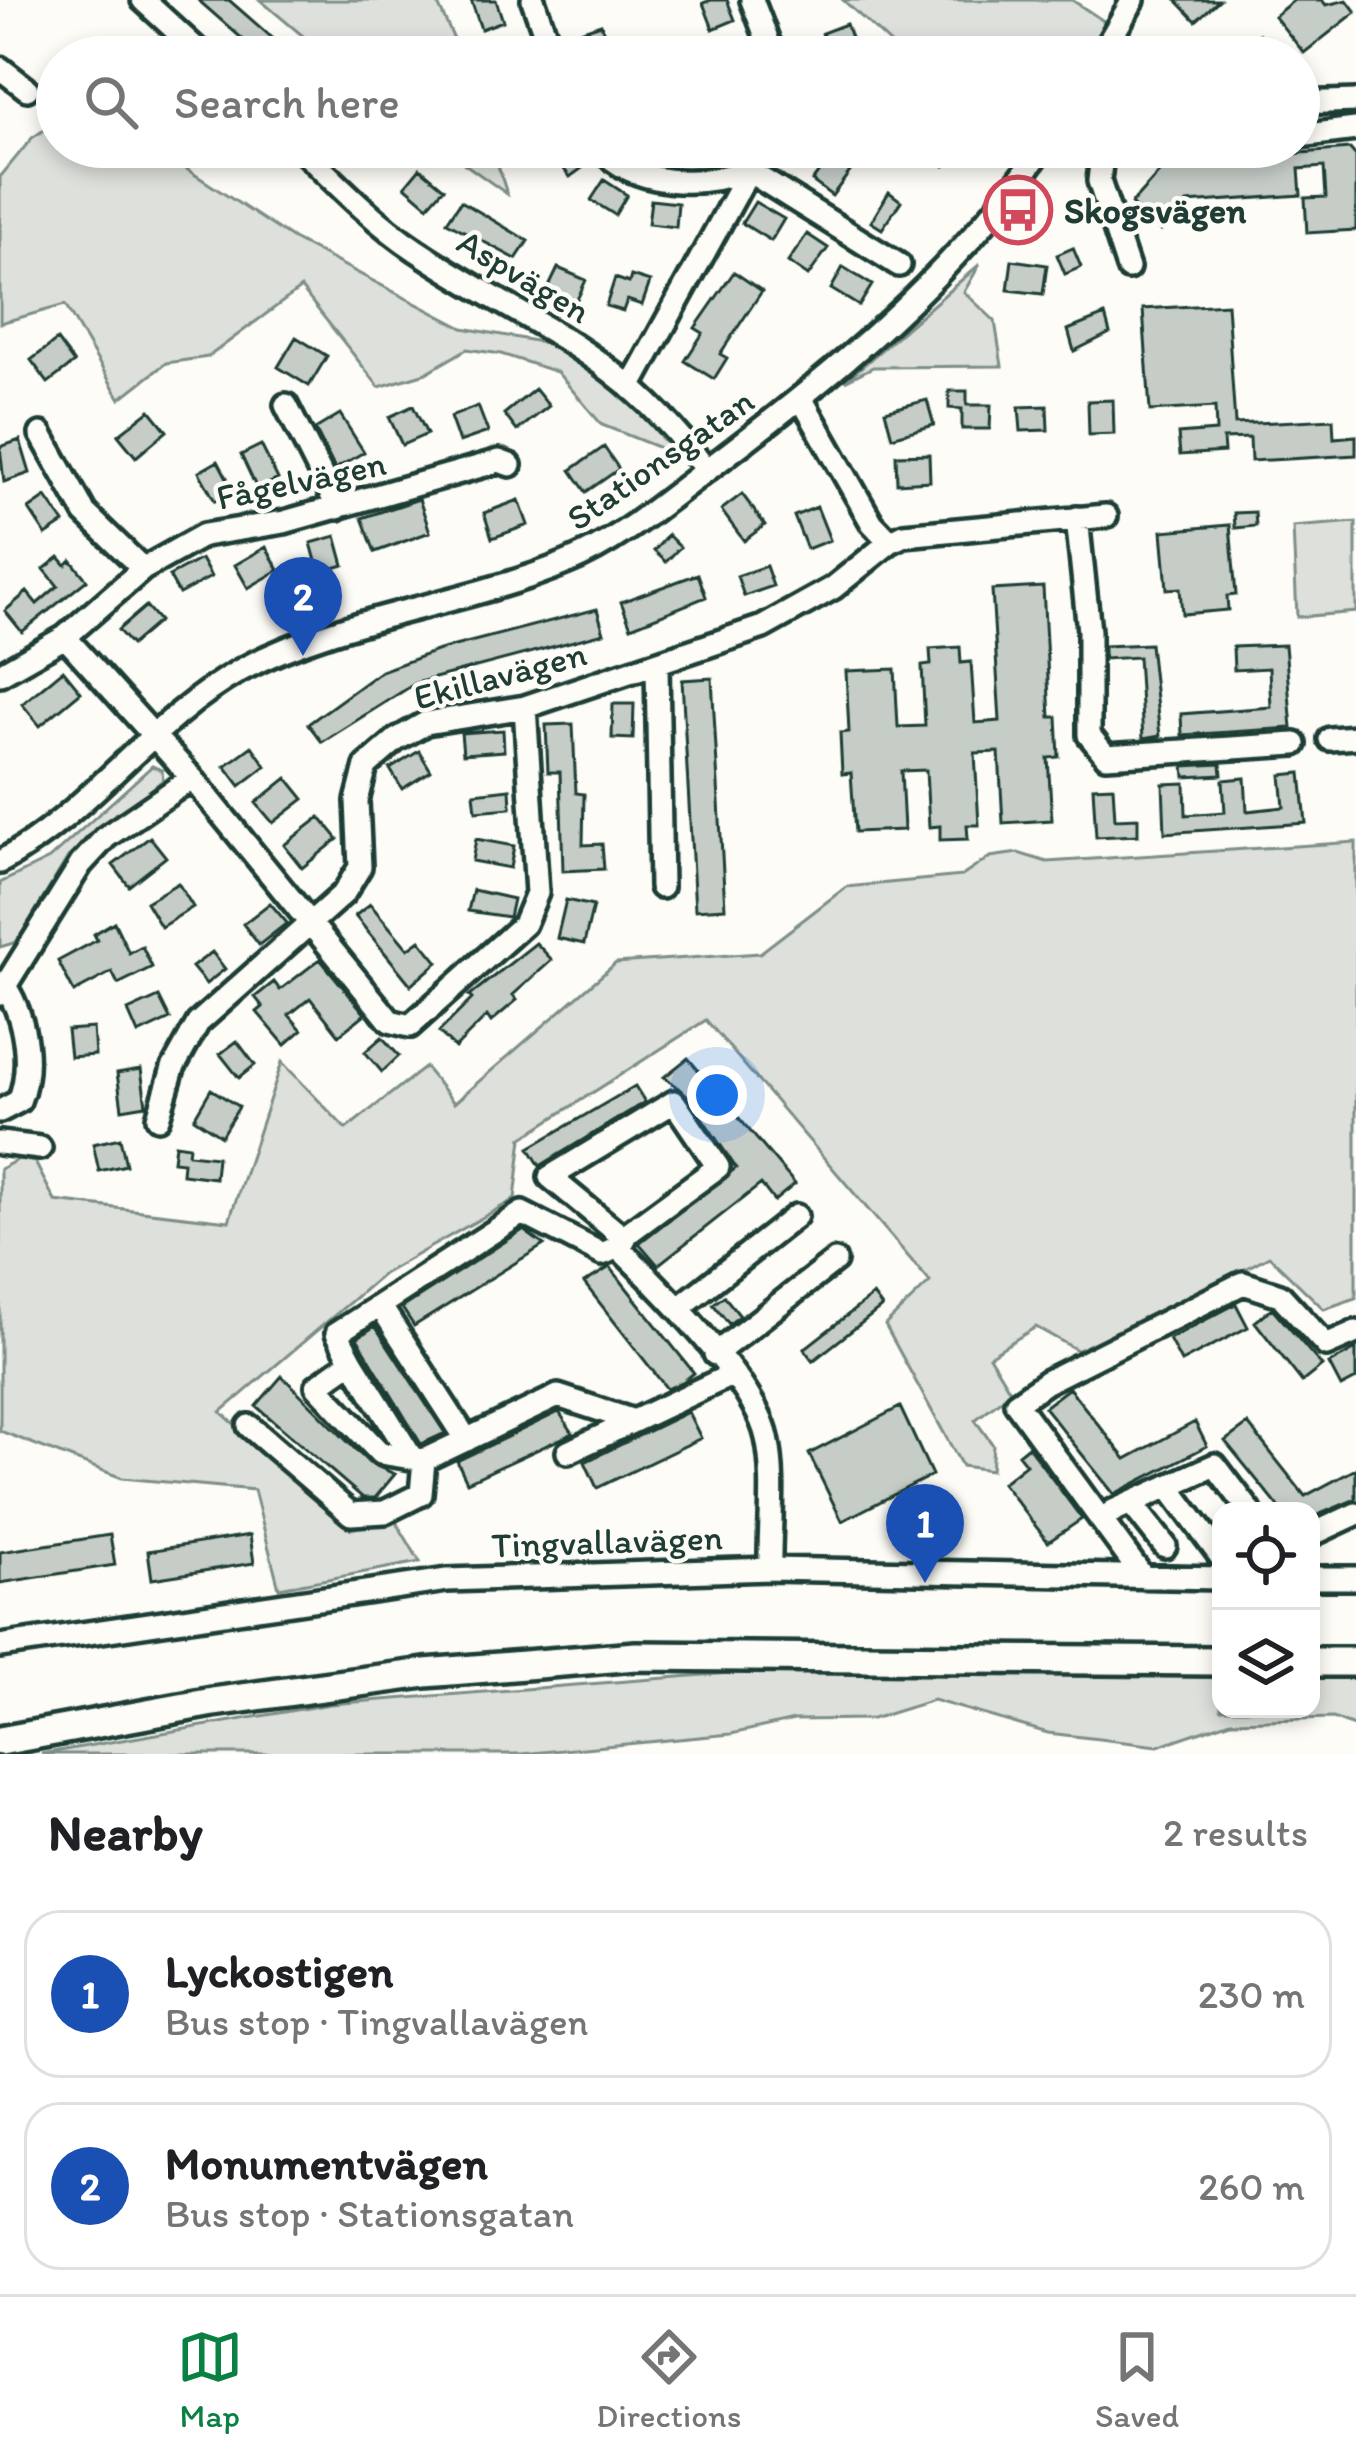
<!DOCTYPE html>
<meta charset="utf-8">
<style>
:root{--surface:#fff;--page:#f2f2f2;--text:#202124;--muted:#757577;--line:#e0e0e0;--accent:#0b8043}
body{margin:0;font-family:Itim,sans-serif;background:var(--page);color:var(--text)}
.controls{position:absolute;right:36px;bottom:36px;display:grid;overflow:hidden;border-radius:24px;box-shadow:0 6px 18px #0003}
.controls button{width:108px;height:108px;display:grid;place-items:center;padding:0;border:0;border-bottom:3px solid var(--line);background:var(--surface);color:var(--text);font:60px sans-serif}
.you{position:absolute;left:717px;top:1095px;width:42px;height:42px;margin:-30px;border:9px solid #fff;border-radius:50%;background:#1a73e8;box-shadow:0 0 0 18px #1a73e833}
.badge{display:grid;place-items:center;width:78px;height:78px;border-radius:50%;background:var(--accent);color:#fff;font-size:39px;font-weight:700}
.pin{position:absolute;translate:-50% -99px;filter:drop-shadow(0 3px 6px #0008)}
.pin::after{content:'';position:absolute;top:63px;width:42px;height:36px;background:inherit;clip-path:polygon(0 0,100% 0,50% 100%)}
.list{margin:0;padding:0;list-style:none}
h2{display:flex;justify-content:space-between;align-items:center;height:156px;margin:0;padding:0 48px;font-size:51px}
h2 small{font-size:39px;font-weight:400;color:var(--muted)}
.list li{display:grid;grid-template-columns:78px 1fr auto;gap:36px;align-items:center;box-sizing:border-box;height:168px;margin:0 24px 24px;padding:0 24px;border:3px solid var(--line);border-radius:36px}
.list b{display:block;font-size:45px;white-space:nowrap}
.list p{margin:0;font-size:39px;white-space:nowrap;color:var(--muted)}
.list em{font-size:39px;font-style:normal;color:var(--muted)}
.icon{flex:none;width:66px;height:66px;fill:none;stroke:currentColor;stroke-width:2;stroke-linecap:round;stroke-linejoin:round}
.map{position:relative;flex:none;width:1356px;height:1754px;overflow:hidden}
.search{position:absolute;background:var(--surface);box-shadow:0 6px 18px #0003;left:36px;right:36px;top:36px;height:132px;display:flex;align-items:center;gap:30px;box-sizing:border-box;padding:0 42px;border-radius:66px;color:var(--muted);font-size:45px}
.sheet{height:540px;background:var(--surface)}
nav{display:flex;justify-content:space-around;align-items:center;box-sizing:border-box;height:168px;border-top:3px solid var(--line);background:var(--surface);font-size:33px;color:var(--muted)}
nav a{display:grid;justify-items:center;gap:6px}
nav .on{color:var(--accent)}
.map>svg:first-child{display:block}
.green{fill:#dde0db;stroke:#7e8e88;stroke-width:3}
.building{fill:#c6cdc7;stroke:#1f3d34;stroke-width:3}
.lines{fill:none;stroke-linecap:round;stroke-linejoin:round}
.minor-casing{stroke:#1f3d34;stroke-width:30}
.major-casing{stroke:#1f3d34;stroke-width:36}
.minor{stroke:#fdfcf7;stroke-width:21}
.major{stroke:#fdfcf7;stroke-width:27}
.labels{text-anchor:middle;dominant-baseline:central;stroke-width:9;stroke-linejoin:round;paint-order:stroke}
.poi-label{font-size:36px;font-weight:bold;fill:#1f3d34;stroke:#fdfcf7;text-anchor:start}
.street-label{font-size:36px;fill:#1f3d34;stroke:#fdfcf7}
</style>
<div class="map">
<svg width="1356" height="1754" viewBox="0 0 1356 1754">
<rect width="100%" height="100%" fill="#fdfcf7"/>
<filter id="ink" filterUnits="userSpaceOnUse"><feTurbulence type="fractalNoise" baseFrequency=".00833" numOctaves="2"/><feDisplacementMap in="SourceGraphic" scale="24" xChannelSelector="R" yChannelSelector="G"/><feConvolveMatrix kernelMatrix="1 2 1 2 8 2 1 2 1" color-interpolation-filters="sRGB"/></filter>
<g filter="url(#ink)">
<path class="green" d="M260,0H436L462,57H328Z
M843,0H1072L1108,24L1088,57H905Z
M57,121V147H153L293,239L463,328L546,343L572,355L617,384L675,454L602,425L557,372L501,354L467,349L426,373L379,387L301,288L208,357L166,363L120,399L65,305L0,323V177L32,138Z
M441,147H492L507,194Z
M980,264L964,292L995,321L1002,366L873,367L845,381Z
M1356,522V612L1297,617L1293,527Z
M152,766L162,770L163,780L68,857L17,942L0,947V883L49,859Z
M1356,842V1298L1324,1309L1269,1256L1086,1355L1036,1327L989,1356L1011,1392L975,1420L993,1445L991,1470L962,1466L885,1325L930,1282L706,1020L522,1138L515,1199L383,1274L221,1412L351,1529L395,1520L420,1562L279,1588L254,1490L122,1478L0,1431V1169L19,1159L35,1162L55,1201L229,1221L282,1062L346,1129L425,1067L454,1103L616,963L760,953L846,887L962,876L990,857L1018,853L1047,862Z
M743,1672L1221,1677V1709H1311V1678H1356V1727L1333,1718L1231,1721L1158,1746L1048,1733L933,1700L872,1719L794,1720L731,1734L521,1754H41L330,1704Z"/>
<path class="building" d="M198,0H229L294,57H263Z
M471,0H496L503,21L481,29Z
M711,0H727L735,20L713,29L703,3Z
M1176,0H1219L1196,21Z
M1294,0H1322L1326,5L1347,0L1356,12L1304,53L1274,16Z
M601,24L608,46L582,55L574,33Z
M846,24L858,57H832L822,33Z
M1259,34L1268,50L1264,57H1226Z
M563,147H576L589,163L570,177L553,155Z
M912,147H956L945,166Z
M1350,149L1356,156V230L1307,233L1305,198L1326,197L1324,167L1299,169L1301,195L1187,203L1161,231L1131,204L1167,164Z
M832,154L852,169L832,196L812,181Z
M420,168L444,188L428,206L405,186Z
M604,180L627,195L615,215L591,200Z
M889,192L901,201L882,229L871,222Z
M651,200L678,203L676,227L648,224Z
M461,201L528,241L516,259L447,222Z
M755,202L784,219L771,241L742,223Z
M807,234L828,248L808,276L788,262Z
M1073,248L1081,267L1065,274L1057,255Z
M1012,260L1047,265L1043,294L1008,290Z
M843,267L872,285L859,306L831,289Z
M558,268L586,280L575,304L547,291Z
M734,272L762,291L720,354L727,358L714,379L685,361L703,333L695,328Z
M631,276L650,282L642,305L627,300L623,311L606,306L615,278L629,283Z
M1227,304L1235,424L1333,419L1334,438L1356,436V455L1251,461L1250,438L1223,439L1224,452L1180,455L1178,434L1216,431L1215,407L1150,411L1143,309Z
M1105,315L1110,333L1074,351L1068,330Z
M296,337L327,356L309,386L278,367Z
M57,340L74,363L48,383L31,360Z
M535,389L549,406L517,431L504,414Z
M949,391H967V405H991L990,429H962V409L949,408Z
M927,400L934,425L892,437L885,411Z
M1113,400L1114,434L1089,435L1088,401Z
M413,406L427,434L402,445L389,417Z
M478,406L488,432L459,442L450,417Z
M1047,406L1048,430L1021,431L1019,407Z
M150,410L167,431L136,457L118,435Z
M340,414L364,452L335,469L315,429Z
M20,440L30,473L4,482L0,447Z
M261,445L278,479L257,489L241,455Z
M604,447L619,469L586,492L571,470Z
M929,454L930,481L897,483L896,455Z
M218,461L234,491L215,501L199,472Z
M742,494L765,525L744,541L721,510Z
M46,497L64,523L46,535L29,509Z
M419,499L430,532L375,552L362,518Z
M519,500L528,525L492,538L484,513Z
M817,507L830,540L807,549L794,516Z
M1255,512L1256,526L1235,528L1234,513Z
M1230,525L1236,595L1227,596L1228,610L1182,614L1180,588L1167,589L1162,531Z
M668,535L680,547L666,562L654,551Z
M336,536L344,565L319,572L311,543Z
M266,547L279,570L248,588L235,565Z
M59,557L66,565L71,560L87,580L22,632L5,611L27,592L37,604L58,586L44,569Z
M201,559L211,577L179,594L169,576Z
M766,566L773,586L744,596L737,576Z
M698,574L706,597L631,627L621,602Z
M1043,587L1050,717H1057L1059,757L1048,758L1052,820L1003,823L999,752L975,753L979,825H967L968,839L940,840V826L929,827L926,770L901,771L904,830L855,832L851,773L842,774L840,733L849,732L846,671L895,669L898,727L925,726L922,666L931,665L930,649L960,647L961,663L971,662L975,723L1000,721L992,590Z
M146,606L159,621L131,645L118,630Z
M597,609L604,633L416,683L322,742L308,724L381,671L439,650Z
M1150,644L1160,736L1143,739L1138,657L1104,659V646Z
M1285,645L1292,728L1182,735L1181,714L1271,707L1269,668L1234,670L1233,647Z
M63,670L81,692L40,726L22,704Z
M712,678L725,908L695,910L682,680Z
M613,704H634L633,739L612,738Z
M573,724L576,793L584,794L583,845L602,844L604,869L563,871L560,772H548L546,725Z
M503,730L504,751L463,754L461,733Z
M252,746L266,766L240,786L225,766Z
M419,751L431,771L402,789L390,769Z
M1221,764L1222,775L1185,777L1184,766Z
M1301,773L1306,823L1165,833L1163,784L1185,783L1186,815L1225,812L1223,780L1245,778L1247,811L1284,807L1281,775Z
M287,778L304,799L273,823L256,803Z
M1113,786L1115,819L1138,818V835L1096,837L1093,787Z
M510,789L511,808L476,811L474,793Z
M320,817L338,839L302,868L284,845Z
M150,837L166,857L129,886L113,865Z
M476,839L514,846L510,868L472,861Z
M178,883L193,907L161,927L146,902Z
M473,890L513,899L509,917L468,911Z
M566,900L593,906L584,944L557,938Z
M270,903L287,923L259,945L243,924Z
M370,904L408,949L420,940L438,962L411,985L355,916Z
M114,922L129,953L142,946L152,967L118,984L112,972L74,992L58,961L97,940L94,934Z
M536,943L552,960L513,995L517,1000L491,1022L487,1016L455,1048L439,1032L472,999L469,996Z
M212,952L225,969L206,984L192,967Z
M320,959L365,1014L339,1035L310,998L289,1015L302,1030L285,1045L257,1012L263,1007L255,997L274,982L280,990Z
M159,997L170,1019L138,1034L128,1011Z
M93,1028L95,1055L70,1057L67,1030Z
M382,1037L399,1056L382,1072L365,1052Z
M237,1041L255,1065L239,1078L220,1054Z
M688,1058L795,1184L774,1201L761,1184L658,1265L639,1243L736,1168L686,1094L664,1077Z
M141,1069L146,1105L122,1109L117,1073Z
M635,1086L645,1102L540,1166L529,1148Z
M211,1089L239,1107L221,1136L194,1118Z
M120,1138L126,1165L99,1171L93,1144Z
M175,1144L189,1146L188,1154L217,1157L215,1178L182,1174L183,1162L173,1161Z
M523,1230L544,1245L414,1326L402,1308Z
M610,1267L694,1373L684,1381L667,1389L584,1283Z
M873,1295L882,1307L813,1361L804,1349Z
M724,1296L740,1316L729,1324L713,1304Z
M1236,1304L1248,1327L1181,1362L1169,1339Z
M1272,1308L1322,1366L1302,1382L1255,1322Z
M375,1326L445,1433L421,1444L357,1338Z
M1356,1349V1379L1341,1387L1329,1364Z
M282,1376L369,1463L395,1474L375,1498H363L256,1406Z
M1069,1388L1126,1459L1195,1422L1207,1446L1114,1494L1044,1407Z
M900,1407L932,1475L842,1521L809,1454Z
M559,1412L573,1433L467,1482L457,1461Z
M688,1412L701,1438L597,1488L585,1462Z
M1248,1424L1305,1496L1356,1469V1499L1311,1518V1511H1282L1225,1441Z
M1028,1446L1082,1519L1048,1542L1002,1483L1026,1464L1018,1454Z
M110,1535L115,1565L0,1583V1552Z
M250,1535L254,1563L152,1579L148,1551Z"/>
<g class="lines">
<defs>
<path id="minor" d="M143,0L205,57
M533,0L553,57
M752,0L774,57
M1100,57L1133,0
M0,68L27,89
M1299,103L1356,101
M1299,136L1356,129
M299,147C335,182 374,222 416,250C533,328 619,350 706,470
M599,147C635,187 700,188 747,170L899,265
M1103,147L1099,181L1128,268
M1198,147H1201
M632,384L762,147
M286,405L338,508
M41,434L85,513L143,569
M1077,518L1089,631V735L1106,756L1295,744
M890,542L904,535L1106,516
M65,637L192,778L390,1021L410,1026L524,924L537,893L525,707
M657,666L661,887
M0,674L65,637L143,569L204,535L284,522L499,461L510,465
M1330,739L1356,737
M0,862C90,813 151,720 241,670C345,614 461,607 568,562C620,541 666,500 711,467C836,373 954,276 1043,147
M0,994L81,864L106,837L192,778
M0,1111L19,1101C33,1066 26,1021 7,989
M158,1118L173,1068L198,1023L344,893L360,867L357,801L366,766L396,740L426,723L525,707L763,627L833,588L890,542L872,523L801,398
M0,1143L40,1148
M625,1239L550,1177L674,1102L718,1167L628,1233C621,1246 615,1249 602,1254L522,1213L337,1333L352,1361L317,1386L380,1453L424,1460L558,1396L634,1421L731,1375
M619,1248C661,1289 755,1382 767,1438C776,1478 769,1528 770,1569
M381,1307L467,1440
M679,1308L796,1216
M715,1354L835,1261
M352,1361L412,1458
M249,1426L351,1514L385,1512L421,1494L424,1460
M568,1452L634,1421
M1168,1486L1221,1557
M1131,1503L1165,1546
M1102,1521L1016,1403L1046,1382L1243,1283L1280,1295L1326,1345L1356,1332
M1311,1535L1356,1514
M1143,1577L1102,1521L1113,1511L1215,1465L1250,1511
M1311,1578H1356
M0,1646L447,1580L770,1569L1221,1578"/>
<path id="major" d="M1311,1662H1356
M0,1741L213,1702L425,1673L636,1656L1221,1661"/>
</defs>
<use href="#minor" class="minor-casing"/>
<use href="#major" class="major-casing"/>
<use href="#minor" class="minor"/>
<use href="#major" class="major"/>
</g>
</g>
<defs>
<symbol id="bus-ring" viewBox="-11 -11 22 22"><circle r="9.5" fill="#fdfcf7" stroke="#d1495b" stroke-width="1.5"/><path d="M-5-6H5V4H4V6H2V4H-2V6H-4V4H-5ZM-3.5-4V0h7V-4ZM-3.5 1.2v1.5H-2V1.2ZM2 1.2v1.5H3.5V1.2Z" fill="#d1495b"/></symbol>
</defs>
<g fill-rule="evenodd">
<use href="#bus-ring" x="980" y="172" width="76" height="76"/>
</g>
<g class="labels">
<g class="poi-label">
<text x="1064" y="210">Skogsvägen</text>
</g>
<g class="street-label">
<text transform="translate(524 276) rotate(31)">Aspvägen</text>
<text transform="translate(660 459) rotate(-35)">Stationsgatan</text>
<text transform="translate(301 480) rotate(-12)">Fågelvägen</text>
<text transform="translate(500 675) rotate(-15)">Ekillavägen</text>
<text transform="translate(607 1541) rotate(-2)">Tingvallavägen</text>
</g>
</g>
</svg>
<div class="controls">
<button><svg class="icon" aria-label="locate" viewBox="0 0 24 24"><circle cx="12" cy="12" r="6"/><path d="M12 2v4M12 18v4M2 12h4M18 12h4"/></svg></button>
<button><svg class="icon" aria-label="layers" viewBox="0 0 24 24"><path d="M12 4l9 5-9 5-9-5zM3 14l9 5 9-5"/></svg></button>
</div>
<div class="you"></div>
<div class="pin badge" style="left:925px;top:1583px;background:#1a4fb4">1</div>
<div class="pin badge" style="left:303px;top:656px;background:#1a4fb4">2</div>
<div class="search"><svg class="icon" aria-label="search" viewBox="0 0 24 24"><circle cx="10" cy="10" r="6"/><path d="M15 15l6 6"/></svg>Search here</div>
</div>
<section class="sheet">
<h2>Nearby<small>2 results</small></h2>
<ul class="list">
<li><span class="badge" style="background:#1a4fb4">1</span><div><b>Lyckostigen</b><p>Bus stop · Tingvallavägen</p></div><em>230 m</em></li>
<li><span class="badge" style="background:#1a4fb4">2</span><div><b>Monumentvägen</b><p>Bus stop · Stationsgatan</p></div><em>260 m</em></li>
</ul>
</section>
<nav>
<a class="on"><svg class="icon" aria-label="map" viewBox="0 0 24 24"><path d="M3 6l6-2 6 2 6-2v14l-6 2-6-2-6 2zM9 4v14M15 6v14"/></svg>Map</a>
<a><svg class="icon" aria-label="directions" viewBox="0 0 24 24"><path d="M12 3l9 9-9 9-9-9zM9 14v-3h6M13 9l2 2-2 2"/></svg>Directions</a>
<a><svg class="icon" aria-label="saved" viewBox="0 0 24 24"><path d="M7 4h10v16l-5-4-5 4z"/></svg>Saved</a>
</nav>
